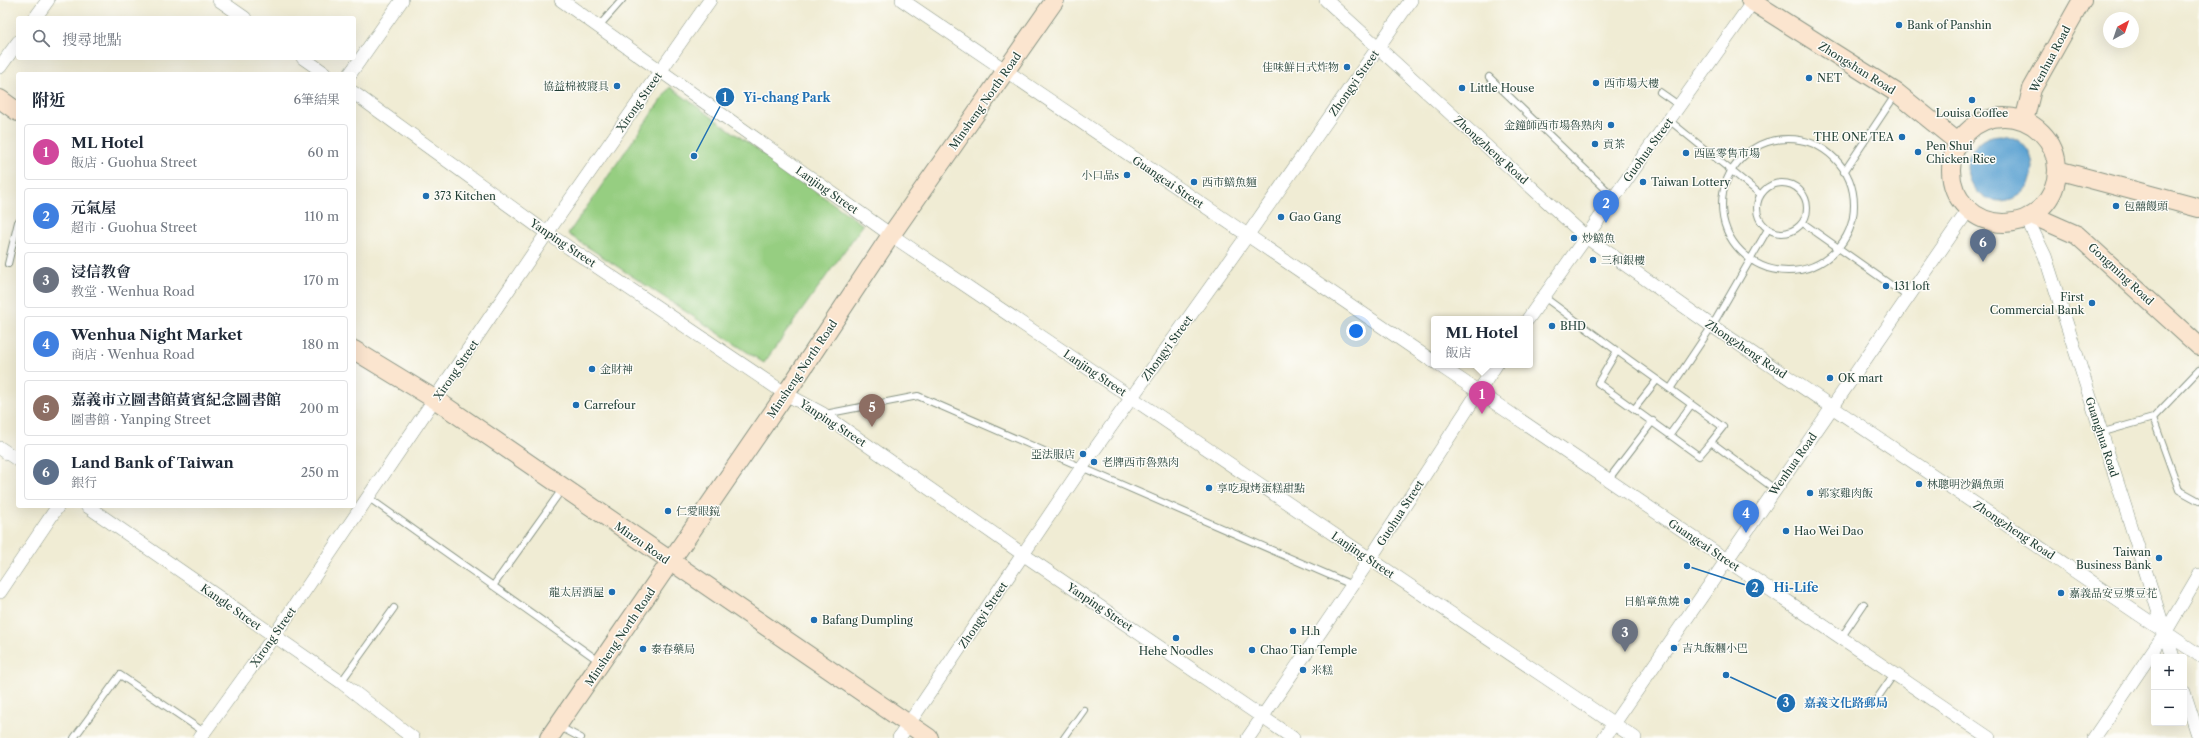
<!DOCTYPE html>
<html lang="zh-TW">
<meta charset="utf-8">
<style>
:root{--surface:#fff;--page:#f2f2f3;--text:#1f2937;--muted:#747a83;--line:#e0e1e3;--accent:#1f6fb2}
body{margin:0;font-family:"Libre Caslon Text","Noto Serif TC",serif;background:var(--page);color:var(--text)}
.controls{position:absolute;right:12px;bottom:12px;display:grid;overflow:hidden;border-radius:4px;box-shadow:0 4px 16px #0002}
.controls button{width:36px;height:36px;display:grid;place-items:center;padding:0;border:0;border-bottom:1px solid var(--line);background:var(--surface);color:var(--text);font:20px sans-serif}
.compass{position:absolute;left:2103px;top:12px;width:36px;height:36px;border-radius:50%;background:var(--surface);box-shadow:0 4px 16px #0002;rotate:40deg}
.you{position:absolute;left:1356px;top:331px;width:14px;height:14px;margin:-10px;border:3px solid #fff;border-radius:50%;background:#1a73e8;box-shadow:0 0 0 6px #1a73e833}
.badge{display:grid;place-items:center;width:26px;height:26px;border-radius:50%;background:var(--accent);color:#fff;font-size:13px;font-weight:700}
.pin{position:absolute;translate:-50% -33px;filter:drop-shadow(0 1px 2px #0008)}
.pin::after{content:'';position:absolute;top:21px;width:14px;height:12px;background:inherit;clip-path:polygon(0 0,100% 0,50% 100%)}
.popup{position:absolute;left:1431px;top:316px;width:102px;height:52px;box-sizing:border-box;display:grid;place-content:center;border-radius:4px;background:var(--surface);filter:drop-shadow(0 1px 3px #0005);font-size:13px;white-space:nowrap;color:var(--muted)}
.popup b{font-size:15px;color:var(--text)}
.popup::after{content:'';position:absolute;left:50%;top:100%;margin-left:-8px;border:8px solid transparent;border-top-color:var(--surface)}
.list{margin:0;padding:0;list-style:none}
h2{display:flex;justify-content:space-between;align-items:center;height:52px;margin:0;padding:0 16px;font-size:17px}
h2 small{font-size:13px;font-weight:400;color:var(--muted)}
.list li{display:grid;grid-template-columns:26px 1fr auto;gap:12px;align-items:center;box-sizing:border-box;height:56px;margin:0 8px 8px;padding:0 8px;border:1px solid var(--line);border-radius:4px}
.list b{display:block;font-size:15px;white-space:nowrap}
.list p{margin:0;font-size:13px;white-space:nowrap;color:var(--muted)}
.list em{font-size:13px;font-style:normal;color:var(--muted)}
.icon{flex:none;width:22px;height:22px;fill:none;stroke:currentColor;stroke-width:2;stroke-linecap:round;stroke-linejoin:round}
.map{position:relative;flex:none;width:2199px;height:738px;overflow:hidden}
.search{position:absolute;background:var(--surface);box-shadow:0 4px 16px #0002;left:16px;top:16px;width:340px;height:44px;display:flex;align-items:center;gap:10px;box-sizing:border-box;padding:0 14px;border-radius:4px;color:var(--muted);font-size:15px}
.panel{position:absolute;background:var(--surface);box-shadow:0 4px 16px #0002;left:16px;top:72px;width:340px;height:436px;border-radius:4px}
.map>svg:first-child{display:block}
.green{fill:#96ce81;stroke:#5a865a}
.water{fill:#5ca2d2;stroke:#3e7083}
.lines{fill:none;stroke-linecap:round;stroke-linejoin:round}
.lane-casing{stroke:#889484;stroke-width:8}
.street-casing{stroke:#889484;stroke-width:14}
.secondary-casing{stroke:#889484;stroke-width:20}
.lane{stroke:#fff;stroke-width:6}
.street{stroke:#fff;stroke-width:13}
.secondary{stroke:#fbe5cf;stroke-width:18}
.poi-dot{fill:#1f6fb2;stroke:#fdfcf7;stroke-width:1.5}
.labels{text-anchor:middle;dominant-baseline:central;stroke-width:3;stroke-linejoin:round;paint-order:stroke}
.poi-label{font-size:11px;fill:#1f3d34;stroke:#fdfcf7;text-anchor:start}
.street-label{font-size:11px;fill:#1f3d34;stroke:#fdfcf7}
.leader{fill:none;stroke:#1f6fb2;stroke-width:1.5}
.callout-dot{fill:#1f6fb2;stroke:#fdfcf7;stroke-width:1.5}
.mark-label{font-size:12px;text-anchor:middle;font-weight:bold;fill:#fff}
.callout-label{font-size:12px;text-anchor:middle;font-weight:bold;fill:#1f6fb2;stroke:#fdfcf7;stroke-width:3;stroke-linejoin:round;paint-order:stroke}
</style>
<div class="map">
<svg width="2199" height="738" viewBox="0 0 2199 738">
<rect width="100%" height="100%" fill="#fdfcf7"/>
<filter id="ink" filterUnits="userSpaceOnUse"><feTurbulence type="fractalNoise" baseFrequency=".025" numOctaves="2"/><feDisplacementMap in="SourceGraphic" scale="8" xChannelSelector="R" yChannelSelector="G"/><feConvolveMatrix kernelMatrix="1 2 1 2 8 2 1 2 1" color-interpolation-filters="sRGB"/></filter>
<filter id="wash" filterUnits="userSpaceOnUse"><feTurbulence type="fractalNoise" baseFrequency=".012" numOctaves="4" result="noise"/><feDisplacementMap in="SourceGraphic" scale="16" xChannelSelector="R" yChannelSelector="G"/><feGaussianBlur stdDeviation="0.9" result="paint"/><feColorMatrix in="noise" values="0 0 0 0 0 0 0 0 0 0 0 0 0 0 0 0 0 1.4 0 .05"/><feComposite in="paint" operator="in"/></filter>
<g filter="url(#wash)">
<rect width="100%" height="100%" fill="#f0ecd4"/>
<path class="green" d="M670,87L863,225L764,363L568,234Z"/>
<path class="water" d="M1967 168a33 33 0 1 1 66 0a33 33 0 1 1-66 0Z"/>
</g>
<g filter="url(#ink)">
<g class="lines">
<defs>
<path id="lane" d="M599,26L622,0
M1489,77L1614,197
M1660,92L1680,106
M1670,121L1760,194
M1722 205a66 66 0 1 1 132 0a66 66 0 1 1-132 0Z
M1844,172L1896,94
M1757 208a25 25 0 1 1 50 0a25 25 0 1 1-50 0Z
M1803,223L1908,297
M8,264L18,222
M1544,297L1617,351
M1670,389L1712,326L1768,229
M1635,408L1657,380
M825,414L918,396L1352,585
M2153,418L2179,490L2199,501
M2100,433L2153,418L2199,370
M1670,434L1691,405
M1711,442L1699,456L1598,383L1617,351L1723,427L1711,442L1776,490
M1608,480L1653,421
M369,498L599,661
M493,586L563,488
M1841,638L1864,604
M341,682L394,608
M1874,703L1894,674
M560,727L581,738
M74,738L120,675L204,732
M1064,738L1084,710"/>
<path id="street" d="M219,0L245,18
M561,0L891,235L1635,738
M902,0L1434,362
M1326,0L1586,237L1712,326L2199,655
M35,18L48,0
M303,58L326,74
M0,67L18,42
M350,74L402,0
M354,93L547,233L786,394L823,414L1024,555L1293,738
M2027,219L2045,256L2173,657
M1528,319L1754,0
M1439,365L1989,738
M0,448L18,460
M87,506L341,682L413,738
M0,592L58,506
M2184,692L2199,738
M200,738L274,636L547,233L710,0
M899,738L1082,467L1247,236L1411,0
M1248,738L1370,559L1496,365
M1604,738L1969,209
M2094,738L2165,633L2199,575"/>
<path id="secondary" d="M1750,0L1897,93L1959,143
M0,99L18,112
M1951 170a53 53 0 1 1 106 0a53 53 0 1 1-106 0Z
M2024,121L2032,89L2082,0
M2057,170L2199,208
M2034,216L2077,235L2199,346
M354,350L436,400L929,738
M549,738L793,383L891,235L1055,0"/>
</defs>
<use href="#lane" class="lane-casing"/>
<use href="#street" class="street-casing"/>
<use href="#secondary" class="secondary-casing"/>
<use href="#lane" class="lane"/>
<use href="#street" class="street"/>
<use href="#secondary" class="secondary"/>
</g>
</g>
<g class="poi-dot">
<circle cx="1899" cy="25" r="4"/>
<circle cx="1347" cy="67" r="4"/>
<circle cx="1809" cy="78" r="4"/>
<circle cx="1596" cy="83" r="4"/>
<circle cx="617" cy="86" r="4"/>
<circle cx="1462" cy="88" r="4"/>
<circle cx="1972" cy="100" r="4"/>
<circle cx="1611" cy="125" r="4"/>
<circle cx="1902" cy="137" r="4"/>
<circle cx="1595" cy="144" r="4"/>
<circle cx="1918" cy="152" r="4"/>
<circle cx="1686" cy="153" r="4"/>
<circle cx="1127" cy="175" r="4"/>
<circle cx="1194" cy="182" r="4"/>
<circle cx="1643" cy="182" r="4"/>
<circle cx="426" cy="196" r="4"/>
<circle cx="2116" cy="206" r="4"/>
<circle cx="1281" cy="217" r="4"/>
<circle cx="1574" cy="238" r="4"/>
<circle cx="1593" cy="260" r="4"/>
<circle cx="1886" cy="286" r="4"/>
<circle cx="2092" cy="303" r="4"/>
<circle cx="1552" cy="326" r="4"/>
<circle cx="592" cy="369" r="4"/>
<circle cx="1830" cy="378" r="4"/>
<circle cx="576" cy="405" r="4"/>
<circle cx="1083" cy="454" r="4"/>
<circle cx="1094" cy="462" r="4"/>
<circle cx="1919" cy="484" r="4"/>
<circle cx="1209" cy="488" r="4"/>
<circle cx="1810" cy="493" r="4"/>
<circle cx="668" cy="511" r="4"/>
<circle cx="1786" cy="531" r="4"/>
<circle cx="2159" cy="558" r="4"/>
<circle cx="612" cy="592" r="4"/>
<circle cx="2061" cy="593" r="4"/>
<circle cx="1687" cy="601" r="4"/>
<circle cx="814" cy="620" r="4"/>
<circle cx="1293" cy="631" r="4"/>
<circle cx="1176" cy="638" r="4"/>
<circle cx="1674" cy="648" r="4"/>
<circle cx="643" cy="649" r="4"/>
<circle cx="1252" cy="650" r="4"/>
<circle cx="1303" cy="670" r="4"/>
</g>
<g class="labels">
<g class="poi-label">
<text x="1907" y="25">Bank of Panshin</text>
<text x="1339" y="67" text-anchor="end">佳味鮮日式炸物</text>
<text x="1817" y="78">NET</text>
<text x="1604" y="83">西市場大樓</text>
<text x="609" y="86" text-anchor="end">協益棉被寢具</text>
<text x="1470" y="88">Little House</text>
<text x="1972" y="113" text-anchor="middle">Louisa Coffee</text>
<text x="1603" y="125" text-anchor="end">金鐘師西市場魯熟肉</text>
<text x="1894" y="137" text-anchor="end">THE ONE TEA</text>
<text x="1603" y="144">貢茶</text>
<text x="1926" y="146">Pen Shui<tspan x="1926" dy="13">Chicken Rice</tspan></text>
<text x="1694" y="153">西區零售市場</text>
<text x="1119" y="175" text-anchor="end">小口品s</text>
<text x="1202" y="182">西市鱔魚麵</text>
<text x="1651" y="182">Taiwan Lottery</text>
<text x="434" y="196">373 Kitchen</text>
<text x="2124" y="206">包囍饅頭</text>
<text x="1289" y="217">Gao Gang</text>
<text x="1582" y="238">炒鱔魚</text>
<text x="1601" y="260">三和銀樓</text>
<text x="1894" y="286">131 loft</text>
<text x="2084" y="297" text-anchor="end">First<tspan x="2084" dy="13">Commercial Bank</tspan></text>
<text x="1560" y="326">BHD</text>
<text x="600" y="369">金財神</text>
<text x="1838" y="378">OK mart</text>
<text x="584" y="405">Carrefour</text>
<text x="1075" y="454" text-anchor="end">亞法服店</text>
<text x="1102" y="462">老牌西市魯熟肉</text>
<text x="1927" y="484">林聰明沙鍋魚頭</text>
<text x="1217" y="488">享吃現烤蛋糕甜點</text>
<text x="1818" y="493">郭家雞肉飯</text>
<text x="676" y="511">仁愛眼鏡</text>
<text x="1794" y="531">Hao Wei Dao</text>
<text x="2151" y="552" text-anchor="end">Taiwan<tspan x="2151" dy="13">Business Bank</tspan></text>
<text x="604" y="592" text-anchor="end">龍太居酒屋</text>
<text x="2069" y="593">嘉義品安豆漿豆花</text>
<text x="1679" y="601" text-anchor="end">日船章魚燒</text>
<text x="822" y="620">Bafang Dumpling</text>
<text x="1301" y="631">H.h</text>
<text x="1682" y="648">吉丸飯糰小巴</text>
<text x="651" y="649">泰春藥局</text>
<text x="1260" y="650">Chao Tian Temple</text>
<text x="1176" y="651" text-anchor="middle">Hehe Noodles</text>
<text x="1311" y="670">米糕</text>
</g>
<g class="street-label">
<text transform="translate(2050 59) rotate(-62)">Wenhua Road</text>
<text transform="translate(1857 68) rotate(32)">Zhongshan Road</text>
<text transform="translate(1354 83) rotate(-55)">Zhongyi Street</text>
<text transform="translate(985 101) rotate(-55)">Minsheng North Road</text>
<text transform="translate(639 102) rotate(-55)">Xirong Street</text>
<text transform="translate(1491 150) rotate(42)">Zhongzheng Road</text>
<text transform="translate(1648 150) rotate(-54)">Guohua Street</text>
<text transform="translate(1168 182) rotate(34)">Guangcai Street</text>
<text transform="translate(827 190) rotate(35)">Lanjing Street</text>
<text transform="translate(563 243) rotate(34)">Yanping Street</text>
<text transform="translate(2121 274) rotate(43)">Gongming Road</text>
<text transform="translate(1167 348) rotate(-54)">Zhongyi Street</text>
<text transform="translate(1746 349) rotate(34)">Zhongzheng Road</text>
<text transform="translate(802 369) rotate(-56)">Minsheng North Road</text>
<text transform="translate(456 370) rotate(-56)">Xirong Street</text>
<text transform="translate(1095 373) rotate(34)">Lanjing Street</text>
<text transform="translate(833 423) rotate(33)">Yanping Street</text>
<text transform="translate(2102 437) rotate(72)">Guanghua Road</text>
<text transform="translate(1793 464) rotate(-55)">Wenhua Road</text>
<text transform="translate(1400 513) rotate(-57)">Guohua Street</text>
<text transform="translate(2014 530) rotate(34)">Zhongzheng Road</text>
<text transform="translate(642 543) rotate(35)">Minzu Road</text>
<text transform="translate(1704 545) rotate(34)">Guangcai Street</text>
<text transform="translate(1363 555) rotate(34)">Lanjing Street</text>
<text transform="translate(231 607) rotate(35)">Kangle Street</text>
<text transform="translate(1100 607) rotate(34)">Yanping Street</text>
<text transform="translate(983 615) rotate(-56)">Zhongyi Street</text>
<text transform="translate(273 637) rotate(-55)">Xirong Street</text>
<text transform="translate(620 637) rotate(-56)">Minsheng North Road</text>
</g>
</g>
<path class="leader" d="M694 156L725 97M1687 566L1755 588M1726 675L1786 703"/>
<g class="callout-dot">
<circle cx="694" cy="156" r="4"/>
<circle cx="1687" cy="566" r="4"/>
<circle cx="1726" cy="675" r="4"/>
<circle cx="725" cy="97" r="10"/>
<circle cx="1755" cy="588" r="10"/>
<circle cx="1786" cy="703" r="10"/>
</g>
<g class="mark-label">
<text x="725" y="102">1</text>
<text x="1755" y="592">2</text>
<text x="1786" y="707">3</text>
</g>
<g class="callout-label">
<text x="787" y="102">Yi-chang Park</text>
<text x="1796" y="592">Hi-Life</text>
<text x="1846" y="707">嘉義文化路郵局</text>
</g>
</svg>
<div class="controls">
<button>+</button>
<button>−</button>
</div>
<svg class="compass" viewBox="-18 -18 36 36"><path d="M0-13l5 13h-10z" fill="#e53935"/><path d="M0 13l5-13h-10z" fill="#747a83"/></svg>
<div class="you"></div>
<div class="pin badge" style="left:1482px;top:414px;background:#d1479c">1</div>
<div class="popup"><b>ML Hotel</b>飯店</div>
<div class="pin badge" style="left:1606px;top:223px;background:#3f7fe0">2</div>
<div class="pin badge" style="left:1625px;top:652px;background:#6b7280">3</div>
<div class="pin badge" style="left:1746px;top:533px;background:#3f7fe0">4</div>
<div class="pin badge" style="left:872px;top:427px;background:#8d6e63">5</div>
<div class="pin badge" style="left:1983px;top:262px;background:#5c6f8a">6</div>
<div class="search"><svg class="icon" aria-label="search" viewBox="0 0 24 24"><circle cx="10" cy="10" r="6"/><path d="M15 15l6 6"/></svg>搜尋地點</div>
<section class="panel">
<h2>附近<small>6筆結果</small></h2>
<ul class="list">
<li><span class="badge" style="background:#d1479c">1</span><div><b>ML Hotel</b><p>飯店 · Guohua Street</p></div><em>60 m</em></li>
<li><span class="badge" style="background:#3f7fe0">2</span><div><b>元氣屋</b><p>超市 · Guohua Street</p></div><em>110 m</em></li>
<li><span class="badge" style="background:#6b7280">3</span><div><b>浸信教會</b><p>教堂 · Wenhua Road</p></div><em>170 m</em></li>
<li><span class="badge" style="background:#3f7fe0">4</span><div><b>Wenhua Night Market</b><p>商店 · Wenhua Road</p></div><em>180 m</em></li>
<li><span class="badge" style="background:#8d6e63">5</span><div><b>嘉義市立圖書館黃賓紀念圖書館</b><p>圖書館 · Yanping Street</p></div><em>200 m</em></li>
<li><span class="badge" style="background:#5c6f8a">6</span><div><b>Land Bank of Taiwan</b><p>銀行</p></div><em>250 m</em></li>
</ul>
</section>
</div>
